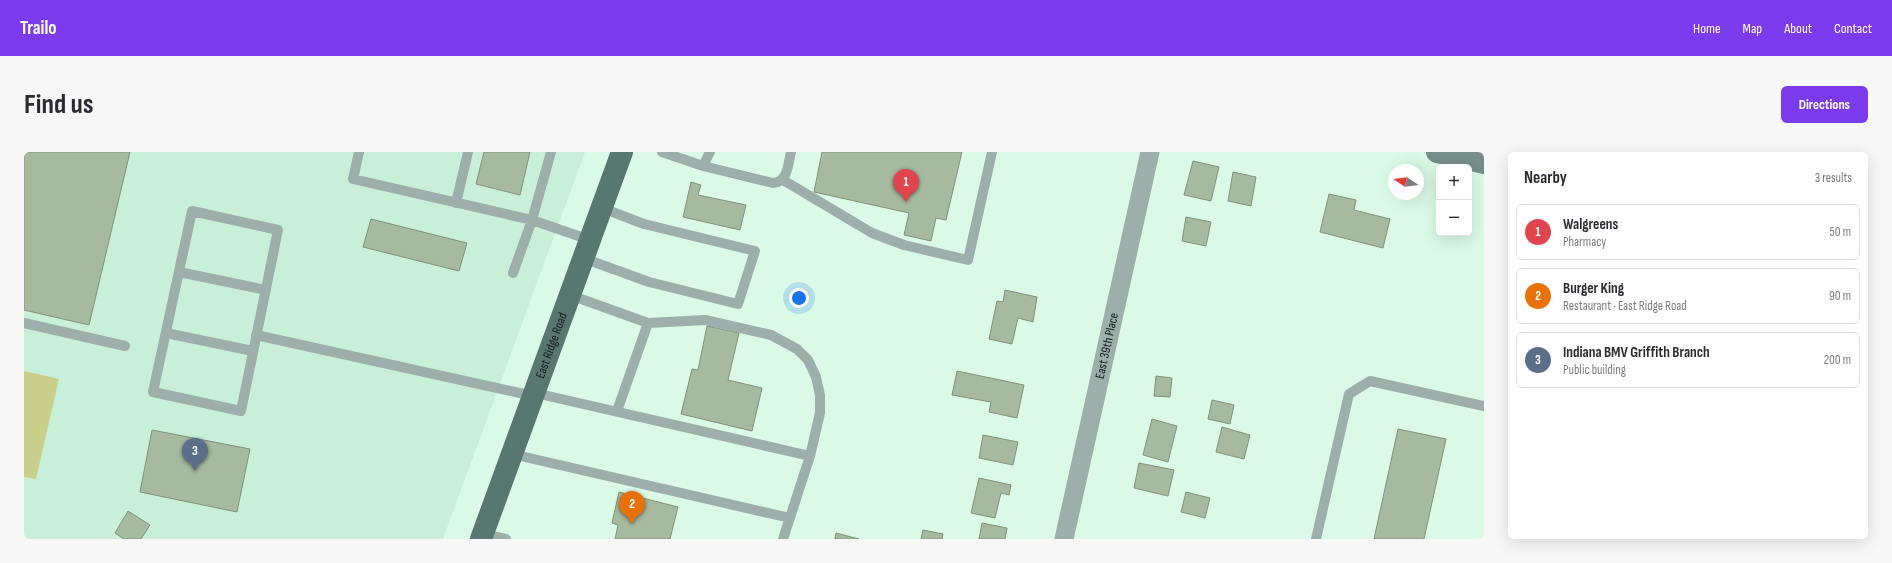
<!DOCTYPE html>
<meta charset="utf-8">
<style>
:root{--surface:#fff;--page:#f7f7f7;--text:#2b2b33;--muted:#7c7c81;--line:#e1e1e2;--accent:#7c3aed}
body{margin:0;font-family:"Sofia Sans Condensed",sans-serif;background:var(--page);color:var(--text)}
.controls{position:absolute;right:12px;top:12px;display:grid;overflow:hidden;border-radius:6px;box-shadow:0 4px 16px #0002}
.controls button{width:36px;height:36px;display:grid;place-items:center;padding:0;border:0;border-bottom:1px solid var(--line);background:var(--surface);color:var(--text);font:20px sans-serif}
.compass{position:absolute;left:1364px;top:12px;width:36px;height:36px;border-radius:50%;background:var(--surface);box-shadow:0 4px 16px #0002;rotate:283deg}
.you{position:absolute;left:775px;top:146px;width:14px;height:14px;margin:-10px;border:3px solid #fff;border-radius:50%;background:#1a73e8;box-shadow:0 0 0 6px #1a73e833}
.badge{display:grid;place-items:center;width:26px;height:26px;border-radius:50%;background:var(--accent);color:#fff;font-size:13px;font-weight:700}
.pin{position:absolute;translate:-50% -33px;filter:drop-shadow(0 1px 2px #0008)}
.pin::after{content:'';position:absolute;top:21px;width:14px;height:12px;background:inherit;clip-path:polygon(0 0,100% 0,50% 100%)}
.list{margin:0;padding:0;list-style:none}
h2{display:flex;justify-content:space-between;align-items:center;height:52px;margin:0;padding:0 16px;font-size:17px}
h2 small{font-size:13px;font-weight:400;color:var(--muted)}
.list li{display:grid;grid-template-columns:26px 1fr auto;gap:12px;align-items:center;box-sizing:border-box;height:56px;margin:0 8px 8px;padding:0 8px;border:1px solid var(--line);border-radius:6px}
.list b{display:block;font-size:15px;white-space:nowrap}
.list p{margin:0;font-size:13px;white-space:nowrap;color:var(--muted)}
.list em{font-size:13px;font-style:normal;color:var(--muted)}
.map{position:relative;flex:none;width:1460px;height:387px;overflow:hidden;border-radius:6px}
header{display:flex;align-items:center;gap:24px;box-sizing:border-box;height:56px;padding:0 20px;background:var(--accent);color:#fff}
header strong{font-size:19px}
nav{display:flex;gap:22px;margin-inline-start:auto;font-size:14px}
.intro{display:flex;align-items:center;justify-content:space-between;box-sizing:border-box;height:96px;padding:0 24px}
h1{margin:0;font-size:28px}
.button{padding:10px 18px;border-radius:6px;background:var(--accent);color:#fff;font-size:14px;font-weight:700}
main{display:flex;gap:24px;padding:0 24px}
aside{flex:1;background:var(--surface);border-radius:6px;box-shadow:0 4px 16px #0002}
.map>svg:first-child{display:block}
.built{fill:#c8f0d9}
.green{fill:#cad08c}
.building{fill:#a7ba9f;stroke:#819279}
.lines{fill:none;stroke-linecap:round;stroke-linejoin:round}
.lane{stroke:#9eaeab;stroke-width:10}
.street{stroke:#9eaeab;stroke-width:19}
.secondary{stroke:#758e89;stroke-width:22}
.primary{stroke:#587771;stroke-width:22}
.labels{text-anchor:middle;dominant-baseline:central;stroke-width:3.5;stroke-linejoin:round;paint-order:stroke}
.street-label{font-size:13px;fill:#131f18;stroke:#fff}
</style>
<header>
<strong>Trailo</strong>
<nav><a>Home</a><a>Map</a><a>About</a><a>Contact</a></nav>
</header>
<div class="intro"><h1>Find us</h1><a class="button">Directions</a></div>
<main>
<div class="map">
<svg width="1460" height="387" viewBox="0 0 1460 387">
<rect width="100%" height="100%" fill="#dafae7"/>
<path class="built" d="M0,0H561L419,387H0Z"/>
<path class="green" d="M0,219L35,227L12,327L0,325Z"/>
<path class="building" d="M0,0H106L65,173L0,158Z
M460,0H506L496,43L452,32Z
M798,0H938L922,68L912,66L907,89L880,83L885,61L790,40Z
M1169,9L1195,15L1187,49L1160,43Z
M1209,20L1232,25L1227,54L1204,49Z
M667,30L677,33L674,43L722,53L716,78L659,65Z
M1305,42L1332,48L1330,58L1366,67L1359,96L1296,80Z
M1162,65L1187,70L1182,94L1158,89Z
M347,67L443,91L435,119L339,95Z
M981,138L1013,145L1009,170L994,166L988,192L965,187L973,149L979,150Z
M683,174L715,181L704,228L738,236L728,279L657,262L668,217L674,218Z
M933,219L1000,233L993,266L965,260L967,250L928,243Z
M1132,224L1148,226L1146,245L1130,244Z
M1188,248L1210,253L1206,272L1184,267Z
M1128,267L1153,274L1144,310L1119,303Z
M1198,275L1226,283L1220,307L1192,300Z
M1374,277L1422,287L1400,387H1350Z
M128,278L226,297L213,360L116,340Z
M959,283L994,290L989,313L955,306Z
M1115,311L1150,318L1144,344L1110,336Z
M955,326L987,333L985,343L977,341L971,366L947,361Z
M595,340L654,355L646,387H591L594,373L588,371Z
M1162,340L1186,346L1181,366L1157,360Z
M104,359L126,373L117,387H100L91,381Z
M958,371L983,376L981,387H955Z
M899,378L919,382L918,387H897Z
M812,381L835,387H811Z"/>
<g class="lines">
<path class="lane" d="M335,0L329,27L508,68L566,88
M638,0L679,14L749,31C764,30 764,12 767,0
M679,14L686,0
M759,28L848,81L880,93L944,108L968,0
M432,51L444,0
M168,59L254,78L217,259L129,240Z
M559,106L625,130L714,152L731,99L620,72L578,56
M155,120L242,138
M489,121L508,68L527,0
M546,143L624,171L681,168L747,183L773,197L784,208L792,225L796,243V261L786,304L759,387
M0,171L101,194
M142,181L229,199
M232,183L509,244
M511,241L786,304
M593,259L624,171
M488,302L766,366
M459,382L482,387
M1292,387L1325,242L1346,229L1460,254"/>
<path class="street" id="s1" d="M1040,387L1126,0"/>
<path class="secondary" d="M1413,0L1460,11"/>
<path class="primary" id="s2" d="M457,387L598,0"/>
</g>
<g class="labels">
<g class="street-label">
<text stroke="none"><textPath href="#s1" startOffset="198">East 39th Place</textPath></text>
<text stroke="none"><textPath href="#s2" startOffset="206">East Ridge Road</textPath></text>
</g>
</g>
</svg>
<div class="controls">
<button>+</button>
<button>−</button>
</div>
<svg class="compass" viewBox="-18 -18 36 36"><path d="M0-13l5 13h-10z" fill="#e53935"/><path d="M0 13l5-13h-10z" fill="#7c7c81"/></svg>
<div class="you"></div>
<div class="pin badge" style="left:882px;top:50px;background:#e0444e">1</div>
<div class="pin badge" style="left:608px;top:372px;background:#e8710a">2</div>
<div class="pin badge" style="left:171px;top:319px;background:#5c6f8a">3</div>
</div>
<aside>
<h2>Nearby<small>3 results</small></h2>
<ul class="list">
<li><span class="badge" style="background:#e0444e">1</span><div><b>Walgreens</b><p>Pharmacy</p></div><em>50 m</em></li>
<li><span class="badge" style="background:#e8710a">2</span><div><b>Burger King</b><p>Restaurant · East Ridge Road</p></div><em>90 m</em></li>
<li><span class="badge" style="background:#5c6f8a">3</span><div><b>Indiana BMV Griffith Branch</b><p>Public building</p></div><em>200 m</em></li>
</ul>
</aside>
</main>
